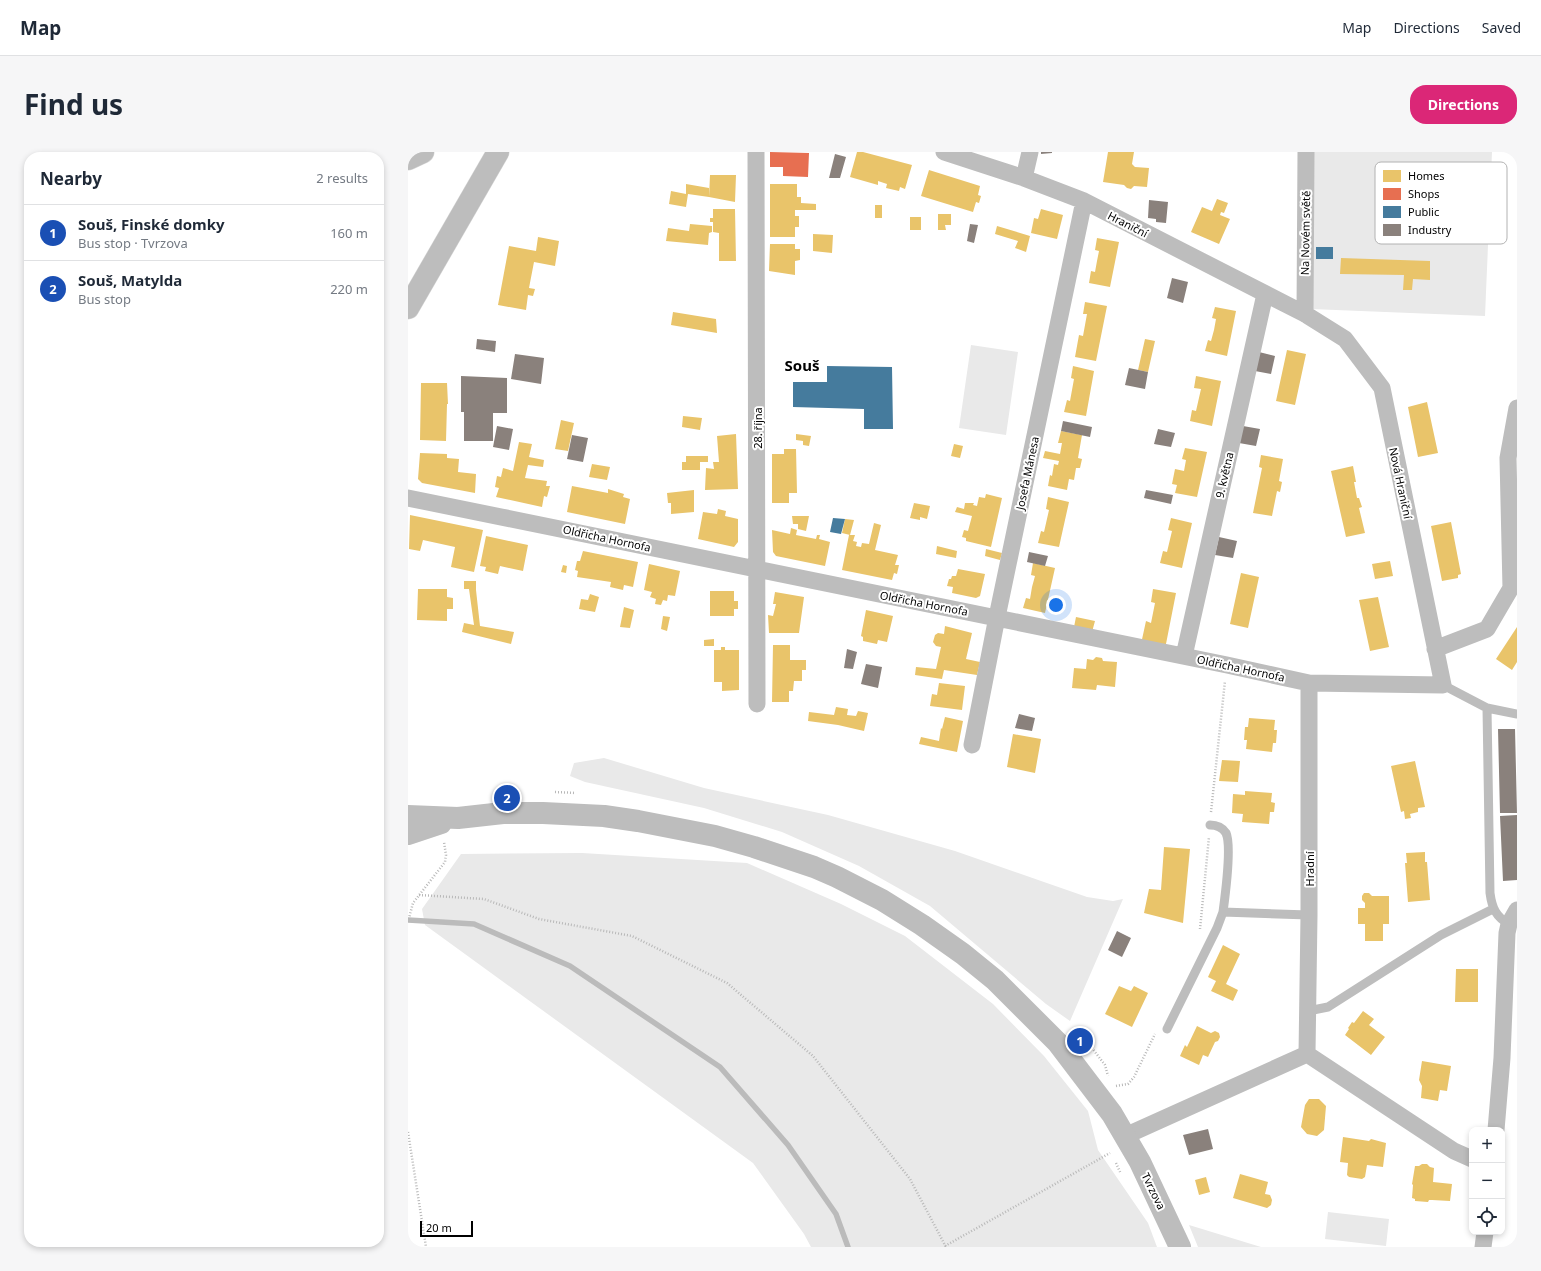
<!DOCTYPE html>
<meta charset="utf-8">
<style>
:root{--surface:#fff;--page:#f6f6f7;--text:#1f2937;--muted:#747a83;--line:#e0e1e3;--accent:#db2777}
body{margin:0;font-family:"Noto Sans",sans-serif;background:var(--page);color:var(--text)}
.controls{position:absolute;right:12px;bottom:12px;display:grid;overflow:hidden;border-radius:8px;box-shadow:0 2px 6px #0003}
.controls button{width:36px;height:36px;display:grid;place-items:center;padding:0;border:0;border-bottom:1px solid var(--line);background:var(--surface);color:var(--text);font:20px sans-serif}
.scale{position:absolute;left:12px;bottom:10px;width:53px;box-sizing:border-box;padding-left:4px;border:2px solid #000;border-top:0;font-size:11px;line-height:14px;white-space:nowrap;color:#000;-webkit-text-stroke:3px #fff;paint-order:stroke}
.you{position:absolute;left:648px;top:453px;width:14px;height:14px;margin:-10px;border:3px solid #fff;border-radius:50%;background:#1a73e8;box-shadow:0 0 0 6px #1a73e833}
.badge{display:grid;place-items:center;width:26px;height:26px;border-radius:50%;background:var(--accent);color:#fff;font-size:13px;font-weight:700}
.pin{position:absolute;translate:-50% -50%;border:2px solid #fff;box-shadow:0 1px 4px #0006}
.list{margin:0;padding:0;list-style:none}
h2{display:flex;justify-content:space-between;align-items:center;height:52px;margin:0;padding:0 16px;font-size:17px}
h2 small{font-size:13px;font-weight:400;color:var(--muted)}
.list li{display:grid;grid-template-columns:26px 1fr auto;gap:12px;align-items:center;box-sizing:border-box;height:56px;padding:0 16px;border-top:1px solid var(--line)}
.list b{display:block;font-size:15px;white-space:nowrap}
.list p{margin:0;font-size:13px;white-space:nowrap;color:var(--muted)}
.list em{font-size:13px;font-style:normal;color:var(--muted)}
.icon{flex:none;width:22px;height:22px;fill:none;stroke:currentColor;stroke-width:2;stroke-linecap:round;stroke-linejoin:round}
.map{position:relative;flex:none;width:1109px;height:1095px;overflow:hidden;border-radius:16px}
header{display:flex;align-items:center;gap:24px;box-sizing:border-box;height:56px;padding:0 20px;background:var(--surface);border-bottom:1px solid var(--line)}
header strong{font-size:19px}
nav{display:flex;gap:22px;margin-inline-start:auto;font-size:14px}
.intro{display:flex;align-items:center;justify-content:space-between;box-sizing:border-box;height:96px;padding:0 24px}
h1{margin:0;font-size:28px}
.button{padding:10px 18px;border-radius:16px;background:var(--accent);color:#fff;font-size:14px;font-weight:700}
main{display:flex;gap:24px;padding:0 24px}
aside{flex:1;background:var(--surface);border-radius:16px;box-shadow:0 2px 6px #0003}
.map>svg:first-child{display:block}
.green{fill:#e9e9e9}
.homes{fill:#e9c46a}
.shops{fill:#e76f51}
.public{fill:#457b9d}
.industry{fill:#8a817c}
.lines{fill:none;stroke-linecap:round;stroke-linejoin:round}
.stream{stroke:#bbb;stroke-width:5.5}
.trunk-casing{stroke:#dbdbdb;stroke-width:23}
.path{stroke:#b8b8b8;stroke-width:2.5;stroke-dasharray:1 2;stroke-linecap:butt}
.service{stroke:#bdbdbd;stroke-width:9}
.minor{stroke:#bdbdbd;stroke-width:17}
.tertiary{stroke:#bdbdbd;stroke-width:22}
.trunk{stroke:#bdbdbd;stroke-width:22}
.labels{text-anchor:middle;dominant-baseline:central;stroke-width:4;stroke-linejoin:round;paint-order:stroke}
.street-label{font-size:11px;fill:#000;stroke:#fff}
.district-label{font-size:15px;font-weight:bold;fill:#000;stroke:#fff}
.key{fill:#fff;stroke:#b2b2b2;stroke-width:1}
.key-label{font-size:11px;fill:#000}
</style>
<header>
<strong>Map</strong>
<nav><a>Map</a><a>Directions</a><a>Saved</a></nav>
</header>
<div class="intro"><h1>Find us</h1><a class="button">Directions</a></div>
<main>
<aside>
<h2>Nearby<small>2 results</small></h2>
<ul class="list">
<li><span class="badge" style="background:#1a4fb4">1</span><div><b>Souš, Finské domky</b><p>Bus stop · Tvrzova</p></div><em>160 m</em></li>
<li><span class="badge" style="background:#1a4fb4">2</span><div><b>Souš, Matylda</b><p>Bus stop</p></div><em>220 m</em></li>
</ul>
</aside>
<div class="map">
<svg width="1109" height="1095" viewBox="0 0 1109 1095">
<rect width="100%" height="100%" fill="#fff"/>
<path class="green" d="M905,0H1084L1077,164L903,157Z
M563,193L610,200L598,283L551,276Z
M196,606L296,636L420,663L547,699L679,745L705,749L715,747L662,869L638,852L522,754L451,714L374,680L296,656L177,630L162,624L166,611Z
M174,701L339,711L433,752L497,784L585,852L636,904L680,959L690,998L740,1071L749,1095H403L396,1082L345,1011L17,773L14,757L53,702Z
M920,1060L981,1067L978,1094L917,1087Z
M781,1073L853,1095H790Z"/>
<path class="homes" d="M449,0H455L504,13L497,37L492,35L491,39L478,36L479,32L470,29V33L442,25Z
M700,0H726L724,12L727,15L741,16L739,35L726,34L723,37L719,36L716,33L695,30Z
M521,18L572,34L570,43L573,44L571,51L568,50L565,60L513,44Z
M302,23H328L327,50L301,45Z
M278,32L301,36V45L280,42L278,55L261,52L263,39L278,42Z
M362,32H389V45H393V51L408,52V58H387V64H391V75H387V85H362Z
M809,47L820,51L816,61L813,60L812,63L822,67L811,92L783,80L794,55L804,59Z
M467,53H474V66H467Z
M305,57H327L328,109H311V81L305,80V70H302V66H305Z
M633,57L655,63L649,87L623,81L626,66L630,67Z
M530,62H543V73H537L538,78H530Z
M502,65H513V78H502Z
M282,72L304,74V80L301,81L300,93L258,89L260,76L281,79Z
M589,74L622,84L618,100L607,96L610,89L587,82Z
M405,82L425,83L424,101L405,99Z
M130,85L151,89L147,114L126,110L121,136L127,137L125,144L120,143L118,158L90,153L101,94L128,99Z
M689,86L711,90L702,135L681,131L683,119L687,120L689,109L691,99L687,98Z
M362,92H387V97H392V108L387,109V123L361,119Z
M933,106L1022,109V128L1005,127L1004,138H995L996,123L932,122Z
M677,150L699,154L688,209L667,205L671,183L675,184L679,162H675Z
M807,155L828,159L819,204L797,199L800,188L803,189L806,178L808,167L804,166Z
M265,160L308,167L309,181L263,173Z
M737,187L747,189L740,220L730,218Z
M879,198L898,202L887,253L868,249Z
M665,214L686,219L678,264L656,260L659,248L662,249L666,227L663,226Z
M788,224L813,229L804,274L782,269L784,258L788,259L793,237L786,236Z
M13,231H39L40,252H39L38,289L12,288Z
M1019,250L1030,301L1010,305L1000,255Z
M275,264L294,266L292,278L274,275Z
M153,268L166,271L160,299L147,297Z
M653,279L674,283L670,306L674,307L672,316H668L666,328L661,327L659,338L640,334L642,323L644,324L646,312L650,313L651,309L635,306L637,299L652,302L654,291H650Z
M328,282L330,337L297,338L298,316L306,317L305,310H311L309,284Z
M388,282L403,284L401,294L395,293V289L388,288Z
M111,290L124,292L121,305L136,308L135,315L120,313L117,326L139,329L138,334H142L139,345L136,344L134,355L88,345L91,336L87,335L89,324L93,325L95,316L105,319Z
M546,292L555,294L552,306L543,304Z
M777,296L799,300L789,345L767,341L769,333L764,332L767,317L776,319L778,308L774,307Z
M376,297H388L389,341H381V351H364V302H376Z
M12,301L39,302V306L51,307L50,320L68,322L67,341L14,331L10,327Z
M853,303L875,307L871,329L874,330L872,340L869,339L864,364L845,361L854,316L851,315Z
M278,304H300V310H292V318H274V310H278Z
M184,312L202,315L199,328L181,325Z
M945,314L948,330H946L949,346H951L954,355L951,356L957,381L938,385L923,319Z
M164,334L200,341V337L216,342L215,345L222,347L217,372L159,360Z
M286,338V360L263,362V351H260L259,341Z
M578,342L594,346L583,395L558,389V386L554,385L556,378L560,379L564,364L547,360L549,355L556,357L557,351H566L565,353L569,354L571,345L577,346Z
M640,345L661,350L651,395L630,391L633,379L636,380L641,358L638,357Z
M506,351L522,354L519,367L512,365V368L502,366Z
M310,357L318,359L317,364L330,367V390L326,395L290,387L295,360L309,362Z
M2,363L75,378L66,420L43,415L47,395L15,388L12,399L1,397Z
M384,364H401L398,379L390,377V372H385Z
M763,366L784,371L774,416L752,411L755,399L759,400L764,379L760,378Z
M437,367L446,368L442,383L434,381Z
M1043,370L1053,422L1050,423V426L1034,429L1023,374Z
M466,371L473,373L467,398L490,403L487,413H491L489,422L486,421L484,428L434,418L441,383H447L445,389L449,390L448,394L453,395L454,391L461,392Z
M383,376L389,378L388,383L408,387L409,383H412L411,387L422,390L417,414L368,404L365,400L364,378L382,382Z
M78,384L120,393L115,419L92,414L90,422L77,419L78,415L72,414Z
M529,394L549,399L548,406L528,402Z
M578,397L594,401L592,408L577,404Z
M175,399L230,410L225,435L216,433L215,438L202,435L203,430L169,425L170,419L167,418L169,409H172Z
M982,409L985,424L967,427L964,412Z
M625,411L647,416L637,461L615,456L618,446L622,447L624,435L627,424L623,423Z
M241,412L272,419L267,444L260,443L259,449L255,448L253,453L247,452L248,447L242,445L244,440L236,438Z
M155,413L159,414L158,421L153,420Z
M550,417L577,422L572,444L568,446L544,441L545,435L539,434L541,427H543L544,424H548Z
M833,421L851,425L840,476L822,472Z
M56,429H68V438L72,474L106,480L103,492L54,480L56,471L66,473L61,437H56Z
M10,437H39V445L45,446V457H39V469L9,468Z
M745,437L768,441L757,497L733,492L738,469L743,471L747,451L743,450Z
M302,439H326V449H330V457H326V464H302Z
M367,440L396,445L391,481H361L360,463L365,464L368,452H365Z
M182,442L191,445L187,460L171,457L173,447L180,448Z
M970,445L981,495L962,499L951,448Z
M216,455L226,458L222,476L212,475Z
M458,458L485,464L479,490L470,488L469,492L455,489V485L453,484Z
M255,464L262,465L259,479L253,477Z
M668,465L687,469L684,480L666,475Z
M537,474L564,481L558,507L572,510L569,523L536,518L534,527L507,523L508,515L528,517L533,495L528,494L525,490L527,483L530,481L536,482Z
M1109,475V510L1104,518L1088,507Z
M306,487V494H296V488Z
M365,493H382V508H398V518H394V529H386L385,539H381V550H364Z
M313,495H317V498H331V538L314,539V530H306V498H313Z
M688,505L694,506L695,509L709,510L707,535L689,533L688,538L664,536L666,516L678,517L679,507L685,508Z
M531,531L557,534L554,558L522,554L524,542L529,543Z
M428,555L440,557L439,563L448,564L450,559L460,561L456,579L430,573L400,569L401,560L426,563Z
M537,565L555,569L549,600L511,592L513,585L531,589L533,576L534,577Z
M841,566L867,568L866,578H869L868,591H865L864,600L838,597L839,588H836L837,575H840Z
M605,582L633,587L627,621L599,615Z
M814,608L832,609L830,630L811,629Z
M1007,609L1017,655L1010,656V660L1002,662L1003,666L997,667L996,659L993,660L983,614Z
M837,639L864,641L863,650L867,651L866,660H862L861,672L834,670L835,662L824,661L825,642L837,643Z
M756,695L782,697L775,771L736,761L741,737L753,738Z
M1017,700V710H1019L1022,748L1000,750L997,711H999L998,701Z
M956,741H961L964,744H981V772H975V789H957V772H950V756H957V751L954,748V744Z
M815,793L832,802L818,832L830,838L825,849L803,839L808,829L800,825Z
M1048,817H1070V850H1047Z
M711,834L723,839L726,834L740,841L724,875L697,862Z
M955,859L966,867L961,873L977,885L963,903L937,883L941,877L940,876L944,870L946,871Z
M789,874L803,881L807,879L811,881L812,885L810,889L807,890L800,905L795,903L791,913L772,904L777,893L779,895Z
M1014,909L1043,914L1039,939L1032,938L1030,949L1013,946L1014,934L1011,928Z
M901,947H911L918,954L916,978L909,984L899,982L893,975L897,953Z
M935,985L961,989L963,987L978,991L975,1015L959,1013L957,1025L954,1027L941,1025L939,1023L940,1011L932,1010Z
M1014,1012H1019L1022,1015L1026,1016L1025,1030L1044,1032L1042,1049L1024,1048H1021L1020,1050L1007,1049V1047L1004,1046L1005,1033L1004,1032L1007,1014H1011Z
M832,1022L860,1030L857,1042L862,1043L864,1048L863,1053L859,1056L825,1046Z
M798,1025L802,1040L791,1043L787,1028Z"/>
<path class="shops" d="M362,0L401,1L400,25L375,24V15H362Z"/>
<path class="public" d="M908,95H925V107H908Z
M419,214L484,215L485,277H456V257L385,255V230H419Z
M425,366L437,367L433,382L422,380Z"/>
<path class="industry" d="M633,0H644V1L633,2Z
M427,2L438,5L432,26H421Z
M741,48L760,50L758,71L748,70V67L740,66Z
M562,72L570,73L566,91L559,89Z
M764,126L780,130L775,151L759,146Z
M69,187L88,189L87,200L68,197Z
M851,200L867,204L863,222L847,219Z
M107,202L136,206L133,232L103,227Z
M721,216L740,220L737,237L717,233Z
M53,224L99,226V261H85V289H56V260H53Z
M655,269L684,275L682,285L653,279Z
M89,274L105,277L101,298L85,295Z
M835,274L852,277L848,294L831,291Z
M750,277L767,281L763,295L746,292Z
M164,283L180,286L175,310L159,307Z
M738,338L765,343L763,352L736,346Z
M811,385L829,389L825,406L807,403Z
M621,400L640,404L637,414L619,410Z
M439,497L449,500L445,517L436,516Z
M458,512L474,515L470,536L453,532Z
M611,562L627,566L624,579L607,576Z
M1090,577H1107L1109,661H1092Z
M1109,663V728L1095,729L1092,664Z
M709,779L723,786L714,805L700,798Z
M800,977L805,997L781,1003L775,983Z"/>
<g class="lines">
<path class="stream" d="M0,768L66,772L162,814L312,915L380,993L428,1062L440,1095"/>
<defs>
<path id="trunk" d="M0,7L15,0
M0,156L90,0"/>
</defs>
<use href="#trunk" class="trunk-casing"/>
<path class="path" d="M147,640L168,641
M803,660L817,529
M11,743L76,747L131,767L224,784L319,831L405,904L502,1027L538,1095
M0,770L5,751L37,710L38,703L36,690
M792,777L801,685
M671,879L697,913L700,924
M708,934L720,932L726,925L747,882
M0,980L18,1095
M708,1011L713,1022
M537,1094L702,1001"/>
<path class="service" d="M1035,533L1079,556L1082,741C1084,756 1088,765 1101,772
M1079,556L1109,562
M802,673C808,673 814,675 818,681C824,694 817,745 815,760
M900,859L920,855L1033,783L1085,757
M759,877L809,776L815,760L901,763"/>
<path class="minor" d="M348,0L349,552
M616,26L622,0
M897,162L898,0
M0,346L819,513L901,531L1035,533L974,236L937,187L897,162L676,49L616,26L536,0
M1027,497L1079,477L1103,436L1100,306L1109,256
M776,504L857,142
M901,531V763L899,902L1046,999L1064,1007
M564,593L589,465L676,49
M1088,978L1094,906L1099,781L1101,772L1109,758
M717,984L899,902
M1075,1095L1077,1080"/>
<path class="tertiary" d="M0,664L50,666L95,661H135L196,664L230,669L307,684L346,695L406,715L429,725L474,748L514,773L555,802L587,828L650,891L704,962L732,1010L772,1095
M0,682L33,671"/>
<use href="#trunk" class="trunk"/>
</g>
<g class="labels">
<g class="street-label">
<text transform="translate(720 72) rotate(27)">Hraniční</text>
<text transform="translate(897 81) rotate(-89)">Na Novém světě</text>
<text transform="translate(349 276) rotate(-90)">28. října</text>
<text transform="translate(619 321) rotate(-78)">Josefa Mánesa</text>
<text transform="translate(816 323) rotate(-77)">9. května</text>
<text transform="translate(993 331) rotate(78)">Nová Hraniční</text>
<text transform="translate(199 386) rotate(12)">Oldřicha Hornofa</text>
<text transform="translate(516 451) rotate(11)">Oldřicha Hornofa</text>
<text transform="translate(833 516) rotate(12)">Oldřicha Hornofa</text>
<text transform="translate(901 717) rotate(-90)">Hradní</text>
<text transform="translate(746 1039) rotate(64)">Tvrzova</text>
</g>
<g class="district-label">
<text x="394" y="213">Souš</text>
</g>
</g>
<rect x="967" y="10" width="132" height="82" rx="6" class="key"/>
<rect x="975" y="18" width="18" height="12" fill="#e9c46a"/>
<rect x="975" y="36" width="18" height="12" fill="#e76f51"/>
<rect x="975" y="54" width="18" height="12" fill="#457b9d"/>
<rect x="975" y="72" width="18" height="12" fill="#8a817c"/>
<g class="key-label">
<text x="1000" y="28">Homes</text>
<text x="1000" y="46">Shops</text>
<text x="1000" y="64">Public</text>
<text x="1000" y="82">Industry</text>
</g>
</svg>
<div class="controls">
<button>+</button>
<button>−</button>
<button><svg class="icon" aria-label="locate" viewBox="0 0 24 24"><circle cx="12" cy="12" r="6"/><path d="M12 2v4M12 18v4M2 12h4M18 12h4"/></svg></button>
</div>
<div class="scale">20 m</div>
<div class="you"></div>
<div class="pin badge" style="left:672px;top:889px;background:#1a4fb4">1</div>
<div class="pin badge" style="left:99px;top:646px;background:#1a4fb4">2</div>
</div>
</main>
